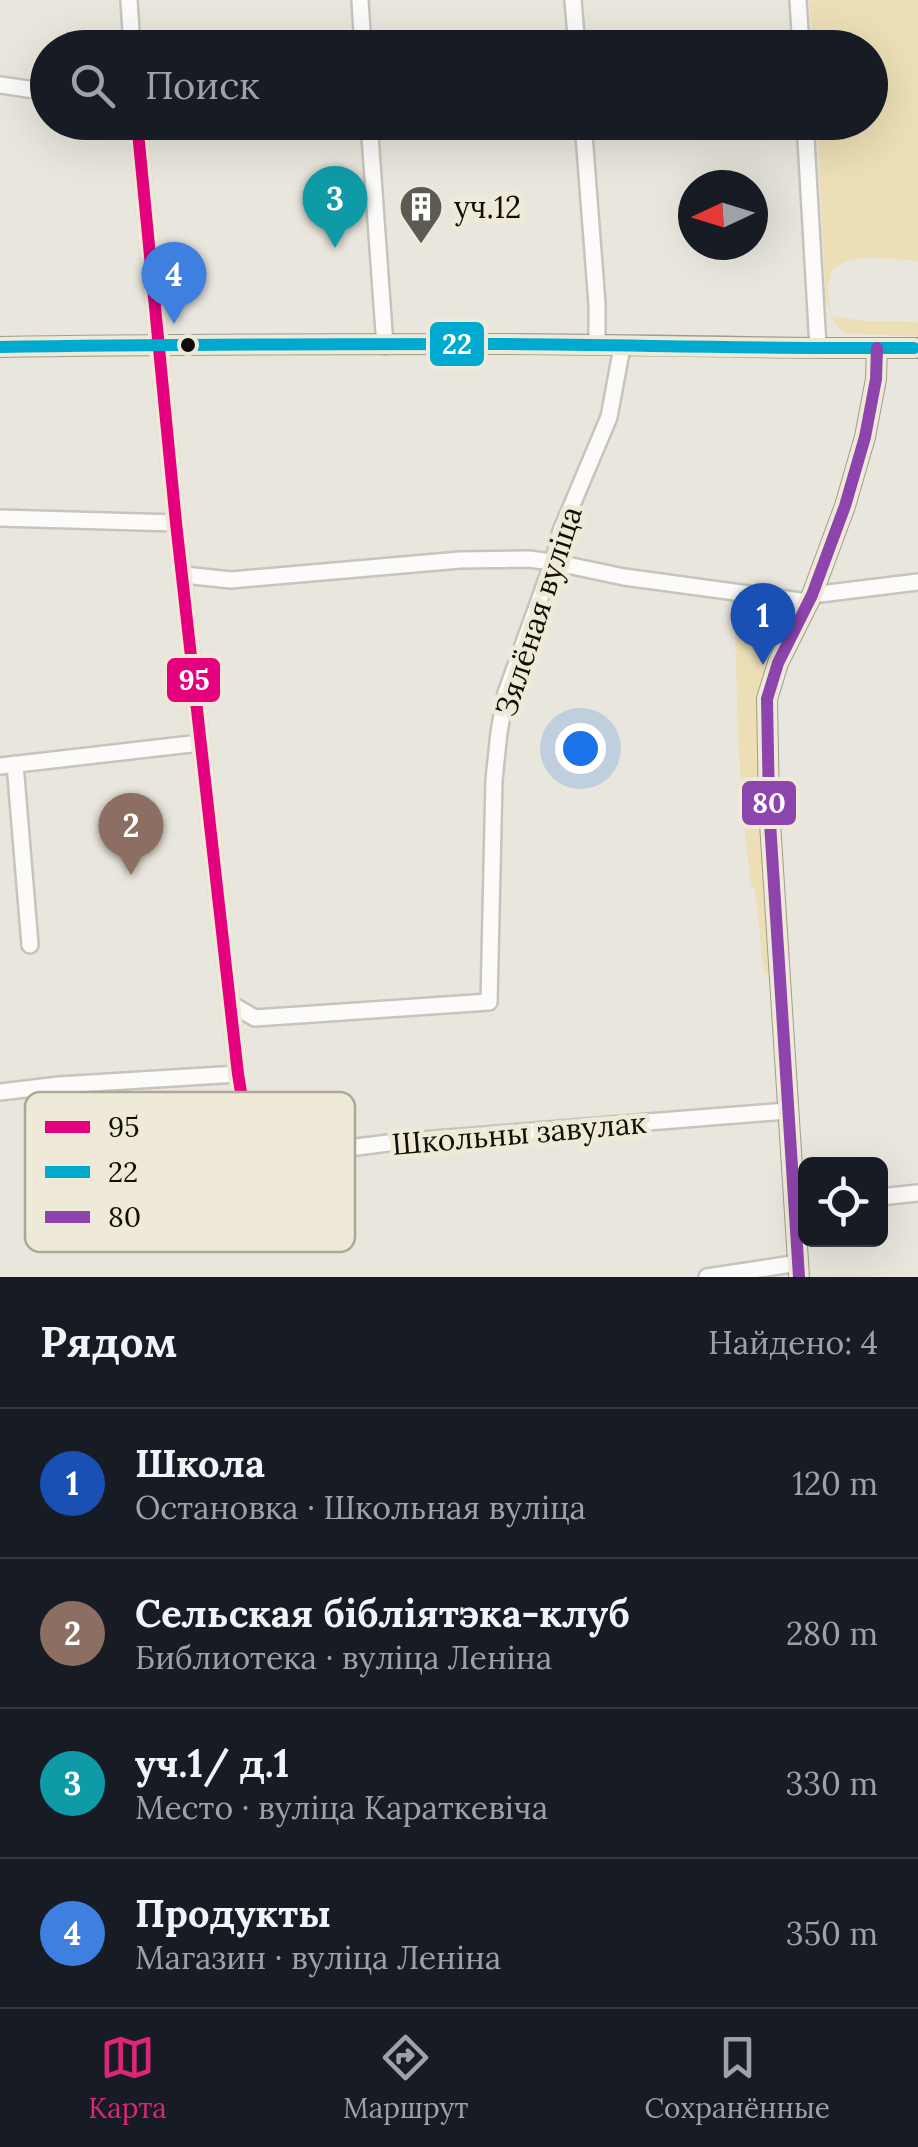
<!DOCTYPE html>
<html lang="ru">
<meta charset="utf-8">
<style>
:root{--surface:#171b24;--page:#20242c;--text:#f1f3f6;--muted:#9ea1a6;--line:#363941;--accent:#db2777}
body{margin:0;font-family:Lora,serif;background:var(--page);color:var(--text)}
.controls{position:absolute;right:30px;bottom:30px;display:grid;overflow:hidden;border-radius:15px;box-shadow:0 10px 40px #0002}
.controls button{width:90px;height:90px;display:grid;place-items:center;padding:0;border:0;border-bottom:2px solid var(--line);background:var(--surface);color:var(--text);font:50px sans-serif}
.compass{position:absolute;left:678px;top:170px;width:90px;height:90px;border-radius:50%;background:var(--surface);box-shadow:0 10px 40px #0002;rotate:266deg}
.you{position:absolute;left:580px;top:748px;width:35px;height:35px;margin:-25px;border:8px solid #fff;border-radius:50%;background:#1a73e8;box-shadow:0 0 0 15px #1a73e833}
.badge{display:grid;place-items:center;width:65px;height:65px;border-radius:50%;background:var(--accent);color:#fff;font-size:32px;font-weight:700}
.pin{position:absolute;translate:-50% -82px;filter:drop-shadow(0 2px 5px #0008)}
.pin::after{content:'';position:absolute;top:52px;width:35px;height:30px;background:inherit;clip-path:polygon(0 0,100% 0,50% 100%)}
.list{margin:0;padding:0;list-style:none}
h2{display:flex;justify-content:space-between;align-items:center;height:130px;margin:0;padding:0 40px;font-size:42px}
h2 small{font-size:32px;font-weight:400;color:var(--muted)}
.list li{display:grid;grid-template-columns:65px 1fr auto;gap:30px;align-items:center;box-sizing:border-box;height:150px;padding:0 40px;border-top:2px solid var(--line)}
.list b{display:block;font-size:38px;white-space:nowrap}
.list p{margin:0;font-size:32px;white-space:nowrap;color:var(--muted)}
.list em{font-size:32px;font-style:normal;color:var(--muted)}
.icon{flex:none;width:55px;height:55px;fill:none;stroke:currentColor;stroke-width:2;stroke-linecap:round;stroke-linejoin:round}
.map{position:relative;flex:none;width:918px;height:1277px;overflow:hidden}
.search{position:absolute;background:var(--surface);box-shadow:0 10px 40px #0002;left:30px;right:30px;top:30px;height:110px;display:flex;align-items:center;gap:25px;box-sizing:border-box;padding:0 35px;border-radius:55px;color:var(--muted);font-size:38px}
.sheet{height:730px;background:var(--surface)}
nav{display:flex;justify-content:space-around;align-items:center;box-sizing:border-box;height:140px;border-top:2px solid var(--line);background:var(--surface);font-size:28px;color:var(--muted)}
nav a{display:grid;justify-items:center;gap:5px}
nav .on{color:var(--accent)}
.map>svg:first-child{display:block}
.green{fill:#ecdfb6}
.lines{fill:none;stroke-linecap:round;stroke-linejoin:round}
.minor-casing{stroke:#c6c4bc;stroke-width:20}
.major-casing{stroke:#a09c8e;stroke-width:22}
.minor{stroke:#fcfbfa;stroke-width:15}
.major{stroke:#e6e3dd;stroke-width:18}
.bus-1-casing{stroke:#efead7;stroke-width:20}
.bus-2-casing{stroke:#efead7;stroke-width:20}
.bus-3-casing{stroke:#efead7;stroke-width:20}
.bus-1{stroke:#e5007d;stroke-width:12}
.bus-2{stroke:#00a9ce;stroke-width:12}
.bus-3{stroke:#8e44ad;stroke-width:12}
.bus-dot{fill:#100e08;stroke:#efead7;stroke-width:4}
.labels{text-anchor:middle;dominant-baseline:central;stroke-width:10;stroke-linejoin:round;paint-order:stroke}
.poi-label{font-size:30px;fill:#100e08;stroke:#efead7;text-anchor:start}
.street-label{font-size:30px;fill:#100e08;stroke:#efead7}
.key{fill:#efead7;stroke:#aca899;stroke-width:2.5}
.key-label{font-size:28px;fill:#100e08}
.line-badge{stroke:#efead7;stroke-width:4}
.badge-label{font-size:28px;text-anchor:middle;font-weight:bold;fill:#fff}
</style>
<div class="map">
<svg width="918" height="1277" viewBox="0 0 918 1277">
<rect width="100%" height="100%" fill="#e9e6dd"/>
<path class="green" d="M809,0H918V261C896,260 838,249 830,276C826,288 830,305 831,316L864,321L918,322V337L843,333C834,324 830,314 826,302L817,123L870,122V48L813,47Z
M734,595L797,608L767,663L759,688L778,972L764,973L755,888L751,887L742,804L738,732Z"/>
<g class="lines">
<defs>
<path id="minor" d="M129,0L132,48
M360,0L363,48
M573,0L577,48
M798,0L801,48
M0,85L48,92
M137,122L176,523L238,1074L252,1158L269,1236
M369,122L385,346
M583,122L597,304V345
M805,122L818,347
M0,518L176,523
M184,575L231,580L460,560L528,559L553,562L624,577L808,602
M812,595L918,582
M15,764L30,945
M0,766L200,743
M231,1004L255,1018L489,1002L494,780L499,732L506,693L553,562L561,531L609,417L622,347
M0,1092L59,1085L238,1074
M252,1158L293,1155L396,1142L787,1111
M880,1197L918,1193
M707,1277L798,1263"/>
<path id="major" d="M0,347C164,344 329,344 493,344C635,344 776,349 918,348
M799,1277L769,807L767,699L778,663L812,595L845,506L865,437L876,379L877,348"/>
</defs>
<use href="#minor" class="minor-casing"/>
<use href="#major" class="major-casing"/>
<use href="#minor" class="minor"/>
<use href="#major" class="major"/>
<defs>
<path id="bus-1" d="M137,122L176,523L238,1074L252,1158L269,1236"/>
<path id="bus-2" d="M0,347C165,344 330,344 495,344C635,345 775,349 914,348"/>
<path id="bus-3" d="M799,1277L769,807L767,699L778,663L812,595L845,506L865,437L876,379L877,348"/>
</defs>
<use href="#bus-1" class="bus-1-casing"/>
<use href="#bus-2" class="bus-2-casing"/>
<use href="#bus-3" class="bus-3-casing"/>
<use href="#bus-1" class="bus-1"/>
<use href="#bus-2" class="bus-2"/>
<use href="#bus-3" class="bus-3"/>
</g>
<defs>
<symbol id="building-pin" viewBox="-11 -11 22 30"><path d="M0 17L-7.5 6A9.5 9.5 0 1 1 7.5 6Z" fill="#5c5a53" stroke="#efead7"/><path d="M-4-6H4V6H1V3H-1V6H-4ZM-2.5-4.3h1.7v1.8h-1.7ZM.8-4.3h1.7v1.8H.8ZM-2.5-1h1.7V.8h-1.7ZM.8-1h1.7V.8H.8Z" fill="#fff"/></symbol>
</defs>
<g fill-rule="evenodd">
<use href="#building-pin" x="396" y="182" width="50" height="68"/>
</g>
<circle class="bus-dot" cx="188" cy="345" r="9"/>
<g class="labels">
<g class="poi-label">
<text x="454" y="207">уч.12</text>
</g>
<g class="street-label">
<text transform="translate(538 611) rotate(-72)">Зялёная вуліца</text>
<text transform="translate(519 1133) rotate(-5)">Школьны завулак</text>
</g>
</g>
<rect x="25" y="1092" width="330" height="160" rx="15" class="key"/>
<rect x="45" y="1121" width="45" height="12" fill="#e5007d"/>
<rect x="45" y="1166" width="45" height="12" fill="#00a9ce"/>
<rect x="45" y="1211" width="45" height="12" fill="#8e44ad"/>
<g class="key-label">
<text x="108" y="1137">95</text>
<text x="108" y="1182">22</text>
<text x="108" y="1227">80</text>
</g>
<g class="line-badge">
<rect x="428" y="320" width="58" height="48" rx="10" fill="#00a9ce"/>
<rect x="165" y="656" width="57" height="48" rx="10" fill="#e5007d"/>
<rect x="740" y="779" width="58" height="48" rx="10" fill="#8e44ad"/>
</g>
<g class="badge-label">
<text x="457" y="354">22</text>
<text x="194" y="690">95</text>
<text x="769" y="813">80</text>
</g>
</svg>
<div class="controls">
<button><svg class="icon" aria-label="locate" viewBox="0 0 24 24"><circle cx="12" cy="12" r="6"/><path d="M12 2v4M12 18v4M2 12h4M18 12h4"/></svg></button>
</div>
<svg class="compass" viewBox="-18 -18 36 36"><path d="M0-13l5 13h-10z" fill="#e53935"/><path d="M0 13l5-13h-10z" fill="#9ea1a6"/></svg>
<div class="you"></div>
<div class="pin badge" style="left:763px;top:665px;background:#1a4fb4">1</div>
<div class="pin badge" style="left:131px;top:875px;background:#8d6e63">2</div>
<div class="pin badge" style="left:335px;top:248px;background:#0f9aa8">3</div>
<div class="pin badge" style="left:174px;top:324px;background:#3f7fe0">4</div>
<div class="search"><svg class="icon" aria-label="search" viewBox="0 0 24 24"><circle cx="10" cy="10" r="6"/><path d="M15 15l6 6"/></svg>Поиск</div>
</div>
<section class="sheet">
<h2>Рядом<small>Найдено: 4</small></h2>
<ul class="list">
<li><span class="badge" style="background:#1a4fb4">1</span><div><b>Школа</b><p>Остановка · Школьная вуліца</p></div><em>120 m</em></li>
<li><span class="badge" style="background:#8d6e63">2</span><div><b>Сельская бібліятэка-клуб</b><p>Библиотека · вуліца Леніна</p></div><em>280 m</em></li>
<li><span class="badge" style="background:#0f9aa8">3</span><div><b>уч.1/ д.1</b><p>Место · вуліца Караткевіча</p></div><em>330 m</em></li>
<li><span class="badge" style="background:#3f7fe0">4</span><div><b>Продукты</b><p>Магазин · вуліца Леніна</p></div><em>350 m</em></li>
</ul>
</section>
<nav>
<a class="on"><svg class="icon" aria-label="map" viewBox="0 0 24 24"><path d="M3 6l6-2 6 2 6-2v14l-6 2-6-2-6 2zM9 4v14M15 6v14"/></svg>Карта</a>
<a><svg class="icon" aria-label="directions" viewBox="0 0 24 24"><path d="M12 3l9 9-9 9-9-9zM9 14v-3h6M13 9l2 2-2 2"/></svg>Маршрут</a>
<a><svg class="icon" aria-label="saved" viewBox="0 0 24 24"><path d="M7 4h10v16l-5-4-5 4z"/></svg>Сохранённые</a>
</nav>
